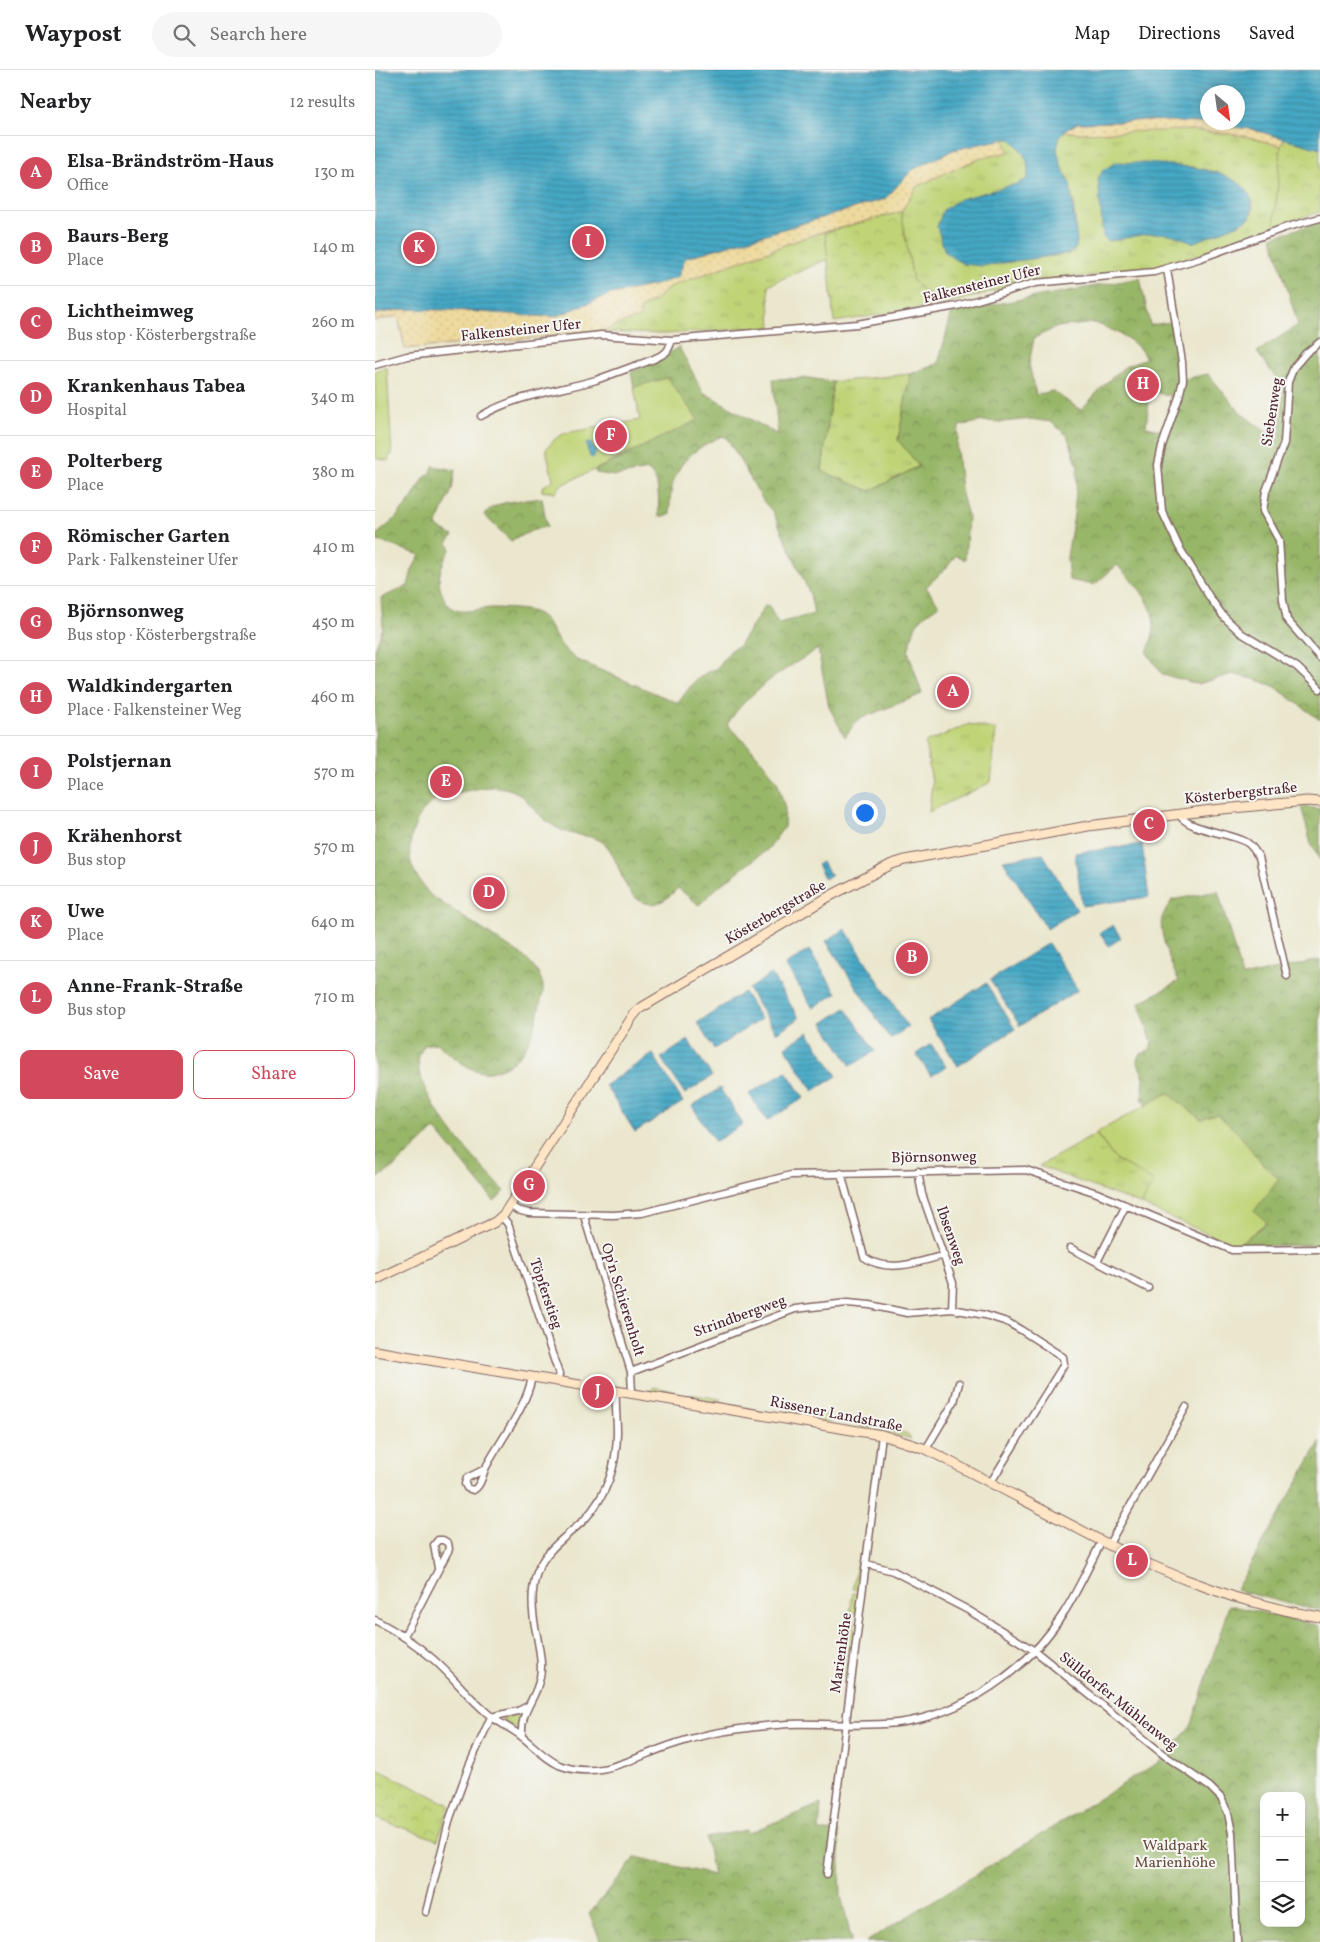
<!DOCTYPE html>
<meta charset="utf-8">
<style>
:root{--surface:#fff;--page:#f6f6f6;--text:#202124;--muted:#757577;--line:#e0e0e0;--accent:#d1495b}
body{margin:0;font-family:Vollkorn,serif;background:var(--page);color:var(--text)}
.controls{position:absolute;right:15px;bottom:15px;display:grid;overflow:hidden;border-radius:10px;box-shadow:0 2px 12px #0003}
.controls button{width:45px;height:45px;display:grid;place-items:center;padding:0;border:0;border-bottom:1px solid var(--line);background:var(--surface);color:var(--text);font:25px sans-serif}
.compass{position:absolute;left:825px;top:15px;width:45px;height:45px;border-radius:50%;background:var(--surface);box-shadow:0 2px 12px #0003;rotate:151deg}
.you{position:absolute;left:489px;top:742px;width:18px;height:18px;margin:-12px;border:4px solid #fff;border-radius:50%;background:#1a73e8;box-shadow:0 0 0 8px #1a73e833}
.badge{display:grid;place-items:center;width:32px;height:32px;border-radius:50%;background:var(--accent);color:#fff;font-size:16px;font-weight:700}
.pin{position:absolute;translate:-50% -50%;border:2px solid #fff;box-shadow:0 1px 5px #0006}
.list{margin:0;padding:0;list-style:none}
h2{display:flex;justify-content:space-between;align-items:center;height:65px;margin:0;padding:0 20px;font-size:21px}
h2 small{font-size:16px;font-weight:400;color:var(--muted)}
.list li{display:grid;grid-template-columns:32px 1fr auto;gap:15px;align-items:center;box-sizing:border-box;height:75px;padding:0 20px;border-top:1px solid var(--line)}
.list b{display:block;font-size:19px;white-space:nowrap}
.list p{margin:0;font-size:16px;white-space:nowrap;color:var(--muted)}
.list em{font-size:16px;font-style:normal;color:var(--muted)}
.actions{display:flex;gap:10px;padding:15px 20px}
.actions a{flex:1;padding:11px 0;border:1px solid var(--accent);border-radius:10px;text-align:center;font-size:18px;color:var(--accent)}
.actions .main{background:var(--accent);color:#fff}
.icon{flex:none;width:28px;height:28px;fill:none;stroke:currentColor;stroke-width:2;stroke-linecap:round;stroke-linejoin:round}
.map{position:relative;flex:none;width:945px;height:1872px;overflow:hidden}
header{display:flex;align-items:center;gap:30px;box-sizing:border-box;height:70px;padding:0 25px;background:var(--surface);border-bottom:1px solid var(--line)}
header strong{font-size:24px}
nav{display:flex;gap:28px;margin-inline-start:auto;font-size:18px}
.search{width:350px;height:45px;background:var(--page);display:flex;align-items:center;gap:12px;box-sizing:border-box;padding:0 18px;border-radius:28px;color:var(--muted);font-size:19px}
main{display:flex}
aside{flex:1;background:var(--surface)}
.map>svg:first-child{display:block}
.grass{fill:url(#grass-tufts);stroke:#857a51;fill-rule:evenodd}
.forest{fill:url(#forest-crowns);stroke:#716a4a;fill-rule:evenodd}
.sand{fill:url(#sand-dots);stroke:#9c7c64}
.park{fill:url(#park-crowns);stroke:#857a51}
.garden{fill:#c0d477;stroke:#857a51}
.water{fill:url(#water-rules);stroke:#486378;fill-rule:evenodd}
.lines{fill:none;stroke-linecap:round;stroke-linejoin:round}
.street-casing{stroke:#826564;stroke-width:9}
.secondary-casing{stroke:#826564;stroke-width:11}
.street{stroke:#fff;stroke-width:6}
.secondary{stroke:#fde5c5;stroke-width:9}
.labels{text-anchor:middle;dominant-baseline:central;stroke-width:4;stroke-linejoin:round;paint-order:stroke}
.street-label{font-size:15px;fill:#4a1f2b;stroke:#f6f6f2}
.park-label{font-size:15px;fill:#684c3e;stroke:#f6f6f2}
</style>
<header>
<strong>Waypost</strong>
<div class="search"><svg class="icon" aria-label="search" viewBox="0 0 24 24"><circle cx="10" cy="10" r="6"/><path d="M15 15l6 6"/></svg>Search here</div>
<nav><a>Map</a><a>Directions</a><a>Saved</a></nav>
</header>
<main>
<aside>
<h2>Nearby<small>12 results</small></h2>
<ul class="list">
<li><span class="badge">A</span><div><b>Elsa-Brändström-Haus</b><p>Office</p></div><em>130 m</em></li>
<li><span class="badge">B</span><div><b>Baurs-Berg</b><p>Place</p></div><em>140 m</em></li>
<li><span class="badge">C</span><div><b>Lichtheimweg</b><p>Bus stop · Kösterbergstraße</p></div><em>260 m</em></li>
<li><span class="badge">D</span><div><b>Krankenhaus Tabea</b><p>Hospital</p></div><em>340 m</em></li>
<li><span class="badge">E</span><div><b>Polterberg</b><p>Place</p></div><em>380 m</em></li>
<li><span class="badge">F</span><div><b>Römischer Garten</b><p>Park · Falkensteiner Ufer</p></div><em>410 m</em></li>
<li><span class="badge">G</span><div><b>Björnsonweg</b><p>Bus stop · Kösterbergstraße</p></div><em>450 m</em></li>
<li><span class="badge">H</span><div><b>Waldkindergarten</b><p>Place · Falkensteiner Weg</p></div><em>460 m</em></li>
<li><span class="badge">I</span><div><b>Polstjernan</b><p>Place</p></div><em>570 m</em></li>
<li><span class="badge">J</span><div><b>Krähenhorst</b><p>Bus stop</p></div><em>570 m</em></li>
<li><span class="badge">K</span><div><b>Uwe</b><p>Place</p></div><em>640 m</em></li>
<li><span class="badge">L</span><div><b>Anne-Frank-Straße</b><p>Bus stop</p></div><em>710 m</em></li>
</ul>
<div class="actions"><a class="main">Save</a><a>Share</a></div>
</aside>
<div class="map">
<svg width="945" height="1872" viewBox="0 0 945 1872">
<defs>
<pattern id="grass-tufts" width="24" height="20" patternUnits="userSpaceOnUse" patternTransform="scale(1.25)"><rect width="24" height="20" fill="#c0d477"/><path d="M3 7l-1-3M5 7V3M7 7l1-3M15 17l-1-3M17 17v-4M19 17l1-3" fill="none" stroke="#a6b667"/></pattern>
<pattern id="forest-crowns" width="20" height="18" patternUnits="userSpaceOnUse" patternTransform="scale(1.25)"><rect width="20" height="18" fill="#98b668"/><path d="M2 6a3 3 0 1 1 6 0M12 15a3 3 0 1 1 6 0" fill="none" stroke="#7e9356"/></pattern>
<pattern id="sand-dots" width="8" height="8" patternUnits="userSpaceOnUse" patternTransform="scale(1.25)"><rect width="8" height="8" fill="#eeda9e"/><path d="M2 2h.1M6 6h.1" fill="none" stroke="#cebb88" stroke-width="1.8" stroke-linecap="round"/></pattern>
<pattern id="park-crowns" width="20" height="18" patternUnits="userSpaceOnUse" patternTransform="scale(1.25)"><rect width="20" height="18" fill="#c0d477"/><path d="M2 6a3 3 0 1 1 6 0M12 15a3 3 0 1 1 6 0" fill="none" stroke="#a6b667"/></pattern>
<pattern id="water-rules" width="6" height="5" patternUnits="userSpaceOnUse" patternTransform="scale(1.25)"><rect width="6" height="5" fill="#45a7c4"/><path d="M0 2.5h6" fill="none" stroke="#3c879f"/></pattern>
</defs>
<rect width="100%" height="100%" fill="#f6f6f2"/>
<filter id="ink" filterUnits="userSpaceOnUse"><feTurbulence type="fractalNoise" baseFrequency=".02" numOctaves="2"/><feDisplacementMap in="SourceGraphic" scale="10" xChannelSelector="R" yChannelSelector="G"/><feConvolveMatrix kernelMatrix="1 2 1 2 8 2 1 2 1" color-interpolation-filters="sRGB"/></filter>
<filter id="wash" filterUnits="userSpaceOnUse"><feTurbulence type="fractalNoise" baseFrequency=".0096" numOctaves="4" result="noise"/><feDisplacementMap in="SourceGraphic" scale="20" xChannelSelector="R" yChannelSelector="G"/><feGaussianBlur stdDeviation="1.12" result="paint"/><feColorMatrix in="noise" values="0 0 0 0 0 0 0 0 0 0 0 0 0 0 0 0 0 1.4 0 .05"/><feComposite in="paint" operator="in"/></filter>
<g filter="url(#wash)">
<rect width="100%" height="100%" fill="#ebe7ce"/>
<path class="grass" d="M777,60H816L870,66L906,76L899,157L823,185L778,198L640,215L567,235L565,230L549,221L538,211L526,142L541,117L574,101L606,88L634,82L628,69H636C648,81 656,91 652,109L642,114L628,193L692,184L699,181C704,173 698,126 695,115C689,95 672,82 689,61L703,63ZM768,94L818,97L841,102L877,130L878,139L875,148L862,155L817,173C813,170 808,167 803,165C786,159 759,164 742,170Z
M450,162L453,189L393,215L396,257L289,264L227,262L241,255L264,248L266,238L279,231L294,217L440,164Z
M535,304L523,370L544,396L495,421L447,402L458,312Z
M594,654L621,660L616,712L554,742L557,712L550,673Z
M721,1064L740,1089L779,1111L767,1135L664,1096Z
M278,1317L300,1321L299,1326L275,1322Z
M315,1324L346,1329L345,1334L314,1329Z
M414,1338L452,1345L456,1351L455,1353L442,1350L439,1344L422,1341L424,1348L413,1345Z
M466,1346L493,1350L496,1358L486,1357L483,1350L473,1349L475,1353L473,1354Z
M511,1357L533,1364L536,1369L505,1360Z
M482,1493L488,1494L484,1520L478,1519Z
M478,1523L484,1524L482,1543L475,1542Z
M474,1550L480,1551L477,1580H470Z
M470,1584H476L474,1607L468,1606Z
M145,1643L142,1659L126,1649Z"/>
<path class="forest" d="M945,152V650L899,616L879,609L857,604L823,614L787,604L772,583C774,575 779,565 779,557C779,530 759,513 742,495L719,515L694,510L692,487L699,445L703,396L692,365L676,352L656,349L627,352L608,351L584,356L582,379L586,421L593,446L590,490L581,485L573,496L551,517L564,535L548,546L540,557L533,581L547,624L482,650L470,667L454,637L443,579C409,600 373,620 352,655L377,679L402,711L410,738L409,757L393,779L344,816L324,835L303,818C294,827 286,836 271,833C247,827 246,793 232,776C221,763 199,767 186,760C176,755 166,747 159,739C150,729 147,723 133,719C120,715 104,718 91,721C80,723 64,726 56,733C41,745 33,770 35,788C37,801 47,815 55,825L149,887C157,895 166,904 168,916C169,921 166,929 165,934C160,961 150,993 121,1000C118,1001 114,1003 110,1002C93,1002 75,983 61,973L49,975C48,978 45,982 44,986C35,1022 105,1096 130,1121L119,1131L60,1059L18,1098L0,1110V578L8,558L6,528L33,516L37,500L45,485L0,470V466L19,450L36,430L49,408L56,403L58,396L80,400L77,420L61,456L78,466L72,473L76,478C68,492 61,505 66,521C76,551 93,539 117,538C127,538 150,539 159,542C173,547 175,559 183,571C188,578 194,584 202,590L303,633L318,613L332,602L341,599L357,579L364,576L390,536L393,535L403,553L439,544L435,524L398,442L389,432L352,368L347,366C309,383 293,402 295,445L284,447C283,431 286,410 273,400L240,406L221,403L220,400L249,387L275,371L292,308L259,317L256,302L281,291L304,277L328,322L403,365L398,309L434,308L458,312L447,401L495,421L544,396L523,370L535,304L563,294L577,242L765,208L775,255L797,252L804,296V310L833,304L866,343L904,372L909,319L882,282L923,255L897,167ZM720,253C740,261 761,269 771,288L751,296L732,312L706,340L677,321L661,325L654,294L659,268L682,257ZM775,321L800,327L790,361L771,357Z
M167,428L172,457L160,459L136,471L109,445C120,429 149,431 167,428Z
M926,736L945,739V790L936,774Z
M843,821L867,907L945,890V1175L861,1176L892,1153L879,1141L904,1109L883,1089L864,1064L827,1050L793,1023L771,1035L767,1029L769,1008L762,990L764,985L775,980L777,972L764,933L804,911C797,898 783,862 787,848C789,842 794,836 797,830Z
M945,1372V1540L926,1537L861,1520Z
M854,1535L945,1556V1872H491L787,1690L817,1654ZM889,1726H926V1853H889Z
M446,1734L444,1761L464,1762L466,1826L477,1872H226L214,1844L261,1787L338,1805L331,1768L371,1760L373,1763Z"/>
<path class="sand" d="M772,51L825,53L876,59L945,79L926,93L906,76L870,66L816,60L703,63L689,61L703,53Z
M628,69L634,82L606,88L574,101L541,117L526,142L440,164L294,217L279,231L266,238L264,248L241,255L227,262L30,279L23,246L0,251V244L29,239L79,240L161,246H182L236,224L280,215L310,188L510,129L537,100L578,80Z"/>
<path class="park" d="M909,68L945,79V142L899,157L906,76Z
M526,142L538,211L549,221L565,230L567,235L459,252L450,162Z
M0,1698L75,1735L63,1770L0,1748Z"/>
<path class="garden" d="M12,297L17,385L15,384L13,391L0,388V301Z
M292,308L323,350C277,371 233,395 186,415L180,423L167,421V417L178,410L171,379L180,369L190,363L265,350L259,317Z
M793,1023L827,1050L831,1047L842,1044L864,1064L883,1089L904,1109L879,1141L892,1152L861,1176L767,1135L778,1111L740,1089L721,1063Z"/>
<path class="water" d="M0,0H945V79L876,59L825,53L772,51L702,53L689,61L685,66L682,79L686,96L695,114L702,171L701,178L695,183L607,196L589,194L579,189L570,182L562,157L568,140L585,129L642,114L652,109C656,91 648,81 636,69H628L578,80L537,100L510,129L310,188L303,207L280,215L236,224L182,246H161L79,240L29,239L0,244ZM832,22H862V52H832Z
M742,92C773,94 895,91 875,148L862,155L817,173C787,155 765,167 733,171L728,167L723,109L728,100Z
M213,373H216L221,383L218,388L215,387L211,374Z
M767,774L774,827L707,836L700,783Z
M668,784L702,840L672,859L628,790Z
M447,792L456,805L450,809L442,795Z
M738,855L746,868L734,876L725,863Z
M470,859L533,957L515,969L451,871Z
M673,873L703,920L645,956L615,910Z
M434,880L462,923L438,938L410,895Z
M396,904L424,948L401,963L373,919Z
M611,913L640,959L583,996L553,950Z
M369,922L386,949L339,979L322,953Z
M471,938L500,981L476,996L448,953Z
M433,962L462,1006L438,1021L410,977Z
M313,970L337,1006L310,1024L286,988Z
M556,974L571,997L556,1006L541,984Z
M278,984L308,1032L260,1062L230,1015Z
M411,1001L429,1028L392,1051L374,1024Z
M345,1018L368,1054L340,1072L317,1036Z"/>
</g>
<g filter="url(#ink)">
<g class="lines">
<defs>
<path id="street" d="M792,199L807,292L808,310L804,327L787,376L783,395L787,441L804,477L835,528L849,547L866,563L922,597L945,619
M945,272L931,283L919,297L913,312L909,373L891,421L888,441L904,470L908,530L912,550L945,588
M0,295L32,286L226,265L297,270L482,254L582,236L660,213L779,202L826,188L909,158L945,148
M106,346C141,325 183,321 221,310C232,306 243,302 254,298C265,294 280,290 290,283C294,280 295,275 297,270
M804,744C811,760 856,763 871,772C877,775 880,782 884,787L912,906
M543,1101L547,1124L578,1213L577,1239
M466,1103L489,1187C512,1204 545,1192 569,1185
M136,1136L142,1140L154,1143L238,1145L267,1143L416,1105L651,1100L722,1123L857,1180L945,1179
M209,1146L256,1302L257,1323
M127,1147L133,1154L184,1304L183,1311
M695,1178L722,1192L751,1135
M722,1192L773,1218
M256,1302L420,1239L472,1233L495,1235L532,1243L577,1239L610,1245L632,1252L646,1260L688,1287L689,1294L616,1412
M551,1379L579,1332L584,1313
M110,1399L92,1408L90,1414L92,1418L98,1420C106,1417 107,1405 111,1397C126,1369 151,1338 157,1307
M734,1474L811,1337
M492,1494L518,1501L593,1540L660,1581L789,1685L835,1717L846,1728L853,1743L857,1763L862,1872
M0,1550C21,1561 40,1573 58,1589C79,1607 95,1630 117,1647C126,1654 137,1659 146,1666C159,1676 169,1688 184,1695C220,1709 251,1692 285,1679C301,1673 318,1668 335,1664C360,1659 386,1656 413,1654C449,1653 486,1657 522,1653C588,1645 653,1600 688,1544C703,1521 714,1495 727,1471
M29,1566L74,1479L73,1473L68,1470H63L59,1475L63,1498
M116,1647L143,1641L153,1636
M147,1667C145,1639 161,1631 165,1607C168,1593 164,1579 162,1566C157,1545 155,1522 162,1502C171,1478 193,1466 210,1449C232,1425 242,1394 242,1362C242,1348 240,1335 241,1321
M452,1804L507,1365
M51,1842L75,1748L94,1696L116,1647"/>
<path id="secondary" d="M0,1210L120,1152L129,1144L258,946L264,939L455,826L517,794L530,790L713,756L837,740L932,731L945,732
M0,1281L507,1365L551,1379L759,1488L809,1509L859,1527L917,1542L945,1547"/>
</defs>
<use href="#street" class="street-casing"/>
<use href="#secondary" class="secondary-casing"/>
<use href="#street" class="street"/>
<use href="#secondary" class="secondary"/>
</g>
</g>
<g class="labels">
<g class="street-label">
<text transform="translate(607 215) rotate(-14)">Falkensteiner Ufer</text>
<text transform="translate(146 261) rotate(-6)">Falkensteiner Ufer</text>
<text transform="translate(898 342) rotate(-81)">Siebenweg</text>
<text transform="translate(866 724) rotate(-6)">Kösterbergstraße</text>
<text transform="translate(401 843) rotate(-30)">Kösterbergstraße</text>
<text transform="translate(559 1088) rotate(-1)">Björnsonweg</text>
<text transform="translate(575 1166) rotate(71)">Ibsenweg</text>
<text transform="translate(170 1224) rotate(71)">Töpferstieg</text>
<text transform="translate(247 1230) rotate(73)">Op'n Schierenholt</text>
<text transform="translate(365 1247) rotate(-20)">Strindbergweg</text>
<text transform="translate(461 1345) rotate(11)">Rissener Landstraße</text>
<text transform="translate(467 1583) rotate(-82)">Marienhöhe</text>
<text transform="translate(743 1632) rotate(39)">Sülldorfer Mühlenweg</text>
</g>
<g class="park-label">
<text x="800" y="1776">Waldpark<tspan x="800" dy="17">Marienhöhe</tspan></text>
</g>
</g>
</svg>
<div class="controls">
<button>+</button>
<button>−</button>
<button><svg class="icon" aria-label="layers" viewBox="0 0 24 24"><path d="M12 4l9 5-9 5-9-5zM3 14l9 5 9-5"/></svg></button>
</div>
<svg class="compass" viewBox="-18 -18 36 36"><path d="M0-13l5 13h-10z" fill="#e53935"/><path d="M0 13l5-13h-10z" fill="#757577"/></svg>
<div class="you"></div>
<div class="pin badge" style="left:578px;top:622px">A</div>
<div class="pin badge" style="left:537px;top:888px">B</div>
<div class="pin badge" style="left:774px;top:755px">C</div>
<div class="pin badge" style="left:114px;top:823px">D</div>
<div class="pin badge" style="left:71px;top:712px">E</div>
<div class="pin badge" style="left:236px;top:366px">F</div>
<div class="pin badge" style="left:154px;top:1116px">G</div>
<div class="pin badge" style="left:768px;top:315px">H</div>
<div class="pin badge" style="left:213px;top:172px">I</div>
<div class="pin badge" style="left:223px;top:1322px">J</div>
<div class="pin badge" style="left:44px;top:178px">K</div>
<div class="pin badge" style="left:757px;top:1491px">L</div>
</div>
</main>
